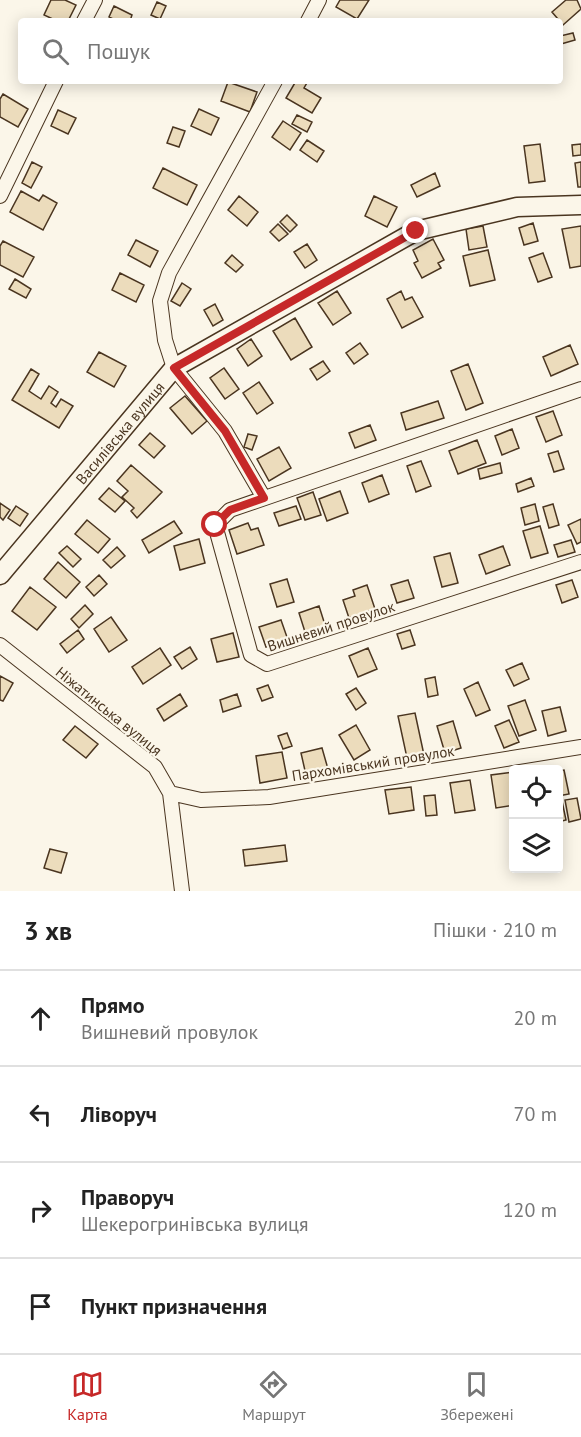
<!DOCTYPE html>
<html lang="uk">
<meta charset="utf-8">
<style>
:root{--surface:#fff;--page:#f6f6f6;--text:#222;--muted:#767676;--line:#e0e0e0;--accent:#c62828}
body{margin:0;font-family:"PT Sans",sans-serif;background:var(--page);color:var(--text)}
.controls{position:absolute;right:18px;bottom:18px;display:grid;overflow:hidden;border-radius:6px;box-shadow:0 3px 15px #0003}
.controls button{width:54px;height:54px;display:grid;place-items:center;padding:0;border:0;border-bottom:2px solid var(--line);background:var(--surface);color:var(--text);font:30px sans-serif}
.stop{position:absolute;width:18px;height:18px;margin:-14px;border:4px solid #c62828;border-radius:50%;background:#fff}
.stop.end{background:#c62828;border-color:#fff;box-shadow:0 2px 6px #0008}
.list{margin:0;padding:0;list-style:none}
h2{display:flex;justify-content:space-between;align-items:center;height:78px;margin:0;padding:0 24px;font-size:26px}
h2 small{font-size:20px;font-weight:400;color:var(--muted)}
.list li{display:grid;grid-template-columns:39px 1fr auto;gap:18px;align-items:center;box-sizing:border-box;height:96px;padding:0 24px;border-top:2px solid var(--line)}
.list b{display:block;font-size:22px;white-space:nowrap}
.list p{margin:0;font-size:20px;white-space:nowrap;color:var(--muted)}
.list em{font-size:20px;font-style:normal;color:var(--muted)}
.icon{flex:none;width:33px;height:33px;fill:none;stroke:currentColor;stroke-width:2;stroke-linecap:round;stroke-linejoin:round}
.map{position:relative;flex:none;width:581px;height:891px;overflow:hidden}
.search{position:absolute;background:var(--surface);box-shadow:0 3px 15px #0003;left:18px;right:18px;top:18px;height:66px;display:flex;align-items:center;gap:15px;box-sizing:border-box;padding:0 21px;border-radius:6px;color:var(--muted);font-size:22px}
.sheet{height:462px;background:var(--surface)}
nav{display:flex;justify-content:space-around;align-items:center;box-sizing:border-box;height:84px;border-top:2px solid var(--line);background:var(--surface);font-size:16px;color:var(--muted)}
nav a{display:grid;justify-items:center;gap:3px}
nav .on{color:var(--accent)}
.map>svg:first-child{display:block}
.building{fill:#ecdcbc;stroke:#4a3520;stroke-width:1.5}
.lines{fill:none;stroke-linecap:round;stroke-linejoin:round}
.minor-casing{stroke:#4a3520;stroke-width:16}
.tertiary-casing{stroke:#4a3520;stroke-width:21}
.minor{stroke:#fbf6e9;stroke-width:14}
.tertiary{stroke:#fbf6e9;stroke-width:18}
.route{stroke:#c62828;stroke-width:8}
.labels{text-anchor:middle;dominant-baseline:central;stroke-width:4.5;stroke-linejoin:round;paint-order:stroke}
.street-label{font-size:15px;fill:#4a3520;stroke:#fbf6e9}
</style>
<div class="map">
<svg width="581" height="891" viewBox="0 0 581 891">
<rect width="100%" height="100%" fill="#fbf6e9"/>
<path class="building" d="M51,0H65L76,5L68,21H57L44,15Z
M340,0H369L357,19L336,7Z
M566,0H577L581,9L563,25L552,12Z
M157,2L166,6L160,19L151,15Z
M114,6L132,15L130,21H117L109,17Z
M573,33L575,40L561,44L560,36Z
M296,81H308L304,88L321,98L312,113L286,98Z
M228,82L257,92L250,112L221,101Z
M3,94L28,109L18,127L0,117V99Z
M199,109L219,118L211,135L191,126Z
M58,110L76,118L68,134L51,126Z
M297,115L312,122L307,132L292,124Z
M283,121L301,133L290,150L272,137Z
M173,127L185,131L179,147L167,143Z
M307,140L324,151L317,162L300,150Z
M540,144L545,181L529,183L524,146Z
M581,144V155L573,156L572,145Z
M32,162L42,167L31,188L22,183Z
M581,162V187H578L575,163Z
M163,168L197,185L187,205L153,188Z
M435,173L440,186L417,197L411,185Z
M21,191L39,201L43,195L57,203L43,230L10,212Z
M239,196L258,212L247,226L228,210Z
M374,196L397,207L387,227L365,216Z
M287,215L297,225L290,232L280,222Z
M533,223L538,241L524,245L519,228Z
M278,224L288,234L279,241L270,232Z
M483,226L487,247L469,250L466,229Z
M581,226V266L570,268L562,229Z
M433,239L444,260L438,263L441,268L422,278L414,263L418,261L413,250Z
M136,240L158,251L150,267L128,255Z
M3,241L34,257L23,277L0,265V246Z
M307,244L317,260L305,268L294,252Z
M488,250L495,280L470,286L463,256Z
M543,253L552,277L538,282L529,258Z
M232,255L243,265L236,272L225,263Z
M120,273L144,285L136,302L112,290Z
M15,279L31,289L26,298L9,289Z
M182,283L191,289L180,306L171,301Z
M337,291L351,313L333,325L318,303Z
M401,291L405,300L412,297L423,317L402,328L387,299Z
M215,304L223,320L213,326L204,310Z
M295,318L312,347L291,360L273,331Z
M251,339L262,356L248,366L237,349Z
M360,343L368,354L354,364L346,353Z
M570,345L578,364L551,376L543,357Z
M99,352L126,366L114,387L87,372Z
M323,361L330,371L317,380L310,369Z
M468,364L483,403L466,410L451,371Z
M224,368L239,389L225,399L210,378Z
M31,369L39,374L29,391L41,399L49,386L58,392L51,403L56,407L61,399L73,406L59,428L12,400Z
M259,382L273,403L257,414L243,393Z
M185,396L207,421L192,434L170,408Z
M438,401L444,418L406,430L401,413Z
M553,411L562,435L546,442L536,417Z
M370,425L376,440L355,448L349,433Z
M512,429L519,448L502,455L495,436Z
M150,433L165,446L154,458L139,445Z
M248,434L257,436L252,450L244,447Z
M477,440L486,463L458,474L449,451Z
M279,447L291,468L269,481L257,459Z
M558,451L564,469L554,472L548,454Z
M421,461L431,486L416,492L407,466Z
M500,463L502,473L480,479L478,469Z
M131,465L162,492L137,518L131,511L134,508L122,497L128,491L117,481Z
M382,475L389,494L369,502L362,483Z
M531,478L534,486L518,492L516,484Z
M109,488L125,501L115,512L99,499Z
M340,491L348,513L327,521L319,499Z
M313,492L321,515L305,520L297,498Z
M0,503L10,510L3,520L0,517Z
M535,504L539,521L525,525L521,508Z
M553,504L559,525L549,528L543,507Z
M16,506L28,514L20,526L8,518Z
M296,506L301,519L279,526L274,513Z
M581,519V542L577,544L568,525Z
M87,520L110,539L98,553L75,534Z
M174,521L182,533L149,553L142,540Z
M248,523L251,530L258,528L264,545L237,554L229,530Z
M540,526L548,553L531,558L523,531Z
M199,539L205,563L180,570L174,546Z
M571,540L575,552L558,557L554,545Z
M67,546L81,559L73,567L59,553Z
M503,546L510,565L486,574L479,555Z
M117,547L125,556L111,568L103,560Z
M450,553L458,583L442,587L434,557Z
M58,562L80,582L66,598L44,579Z
M99,575L107,584L94,596L86,587Z
M287,579L294,602L277,607L270,584Z
M408,580L414,598L397,603L391,585Z
M572,580L578,597L562,603L556,585Z
M367,585L375,609L349,618L343,600L355,596L353,590Z
M30,587L56,607L37,630L12,611Z
M85,605L93,614L79,628L71,619Z
M319,606L326,628L306,635L299,613Z
M111,617L127,640L109,652L94,629Z
M281,620L288,640L266,647L259,627Z
M78,630L84,639L67,653L60,644Z
M410,630L415,645L402,649L397,634Z
M233,633L239,657L217,662L211,639Z
M190,647L197,659L182,669L174,657Z
M160,648L171,665L143,684L132,667Z
M368,648L377,669L358,677L349,656Z
M522,663L529,679L514,686L506,670Z
M0,676L13,683L3,701L0,700Z
M435,677L438,695L428,697L425,679Z
M478,682L490,710L476,716L464,689Z
M268,685L273,697L262,701L257,689Z
M356,688L366,703L356,710L346,694Z
M180,694L187,706L164,721L157,709Z
M237,694L241,706L223,712L220,700Z
M525,700L536,730L519,736L508,706Z
M560,707L566,731L548,736L542,711Z
M415,713L424,755L407,758L398,716Z
M509,720L519,742L504,748L495,726Z
M453,721L461,748L445,753L437,726Z
M356,725L370,750L354,760L339,735Z
M75,726L98,744L86,758L63,740Z
M287,733L292,746L283,749L278,736Z
M322,748L328,769L306,775L301,753Z
M282,752L287,778L260,783L256,756Z
M564,770L569,794L558,796V771Z
M514,772V805L496,808L491,775Z
M470,780L475,810L455,813L450,783Z
M411,787L414,810L389,814L385,790Z
M435,795L437,815L426,816L424,796Z
M577,798L581,819L569,822L565,800Z
M562,801L566,820L558,822V802Z
M285,845L287,861L245,866L243,850Z
M50,849L67,853L61,873L44,868Z"/>
<g class="lines">
<defs>
<path id="minor" d="M84,21L95,0
M308,21L319,0
M0,196L56,81
M581,389L230,510L215,525L251,655L267,664L581,562
M264,498L225,431L174,368L165,340L160,301L169,273L275,81
M0,645L155,767L170,793L182,891
M170,793L201,800L269,797L581,747"/>
<g id="tertiary">
<path id="s1" d="M0,575L174,368L416,231L517,207L581,205"/>
</g>
</defs>
<use href="#minor" class="minor-casing"/>
<use href="#tertiary" class="tertiary-casing"/>
<use href="#minor" class="minor"/>
<use href="#tertiary" class="tertiary"/>
</g>
<g class="lines">
<path class="route" d="M215,525L230,510L264,498L225,431L174,368L416,231"/>
</g>
<g class="labels">
<g class="street-label">
<text stroke="none"><textPath href="#s1" startOffset="186">Василівська вулиця</textPath></text>
<text transform="translate(331 626) rotate(-18)">Вишневий провулок</text>
<text transform="translate(109 711) rotate(39)">Ніжатинська вулиця</text>
<text transform="translate(373 763) rotate(-9)">Пархомівський провулок</text>
</g>
</g>
</svg>
<div class="controls">
<button><svg class="icon" aria-label="locate" viewBox="0 0 24 24"><circle cx="12" cy="12" r="6"/><path d="M12 2v4M12 18v4M2 12h4M18 12h4"/></svg></button>
<button><svg class="icon" aria-label="layers" viewBox="0 0 24 24"><path d="M12 4l9 5-9 5-9-5zM3 14l9 5 9-5"/></svg></button>
</div>
<div class="stop" style="left:215px;top:525px"></div>
<div class="stop end" style="left:416px;top:231px"></div>
<div class="search"><svg class="icon" aria-label="search" viewBox="0 0 24 24"><circle cx="10" cy="10" r="6"/><path d="M15 15l6 6"/></svg>Пошук</div>
</div>
<section class="sheet">
<h2>3 хв<small>Пішки · 210 m</small></h2>
<ul class="list">
<li><svg class="icon" aria-label="ahead" viewBox="0 0 24 24"><path d="M12 20V5M6 11l6-6 6 6"/></svg><div><b>Прямо</b><p>Вишневий провулок</p></div><em>20 m</em></li>
<li><svg class="icon" aria-label="left" viewBox="0 0 24 24"><path d="M17 20v-9H6M10 6l-5 5 5 5"/></svg><div><b>Ліворуч</b></div><em>70 m</em></li>
<li><svg class="icon" aria-label="right" viewBox="0 0 24 24"><path d="M7 20v-9h11M14 6l5 5-5 5"/></svg><div><b>Праворуч</b><p>Шекерогринівська вулиця</p></div><em>120 m</em></li>
<li><svg class="icon" aria-label="arrive" viewBox="0 0 24 24"><path d="M6 21V4h12l-3 4 3 4H6"/></svg><div><b>Пункт призначення</b></div></li>
</ul>
</section>
<nav>
<a class="on"><svg class="icon" aria-label="map" viewBox="0 0 24 24"><path d="M3 6l6-2 6 2 6-2v14l-6 2-6-2-6 2zM9 4v14M15 6v14"/></svg>Карта</a>
<a><svg class="icon" aria-label="directions" viewBox="0 0 24 24"><path d="M12 3l9 9-9 9-9-9zM9 14v-3h6M13 9l2 2-2 2"/></svg>Маршрут</a>
<a><svg class="icon" aria-label="saved" viewBox="0 0 24 24"><path d="M7 4h10v16l-5-4-5 4z"/></svg>Збережені</a>
</nav>
